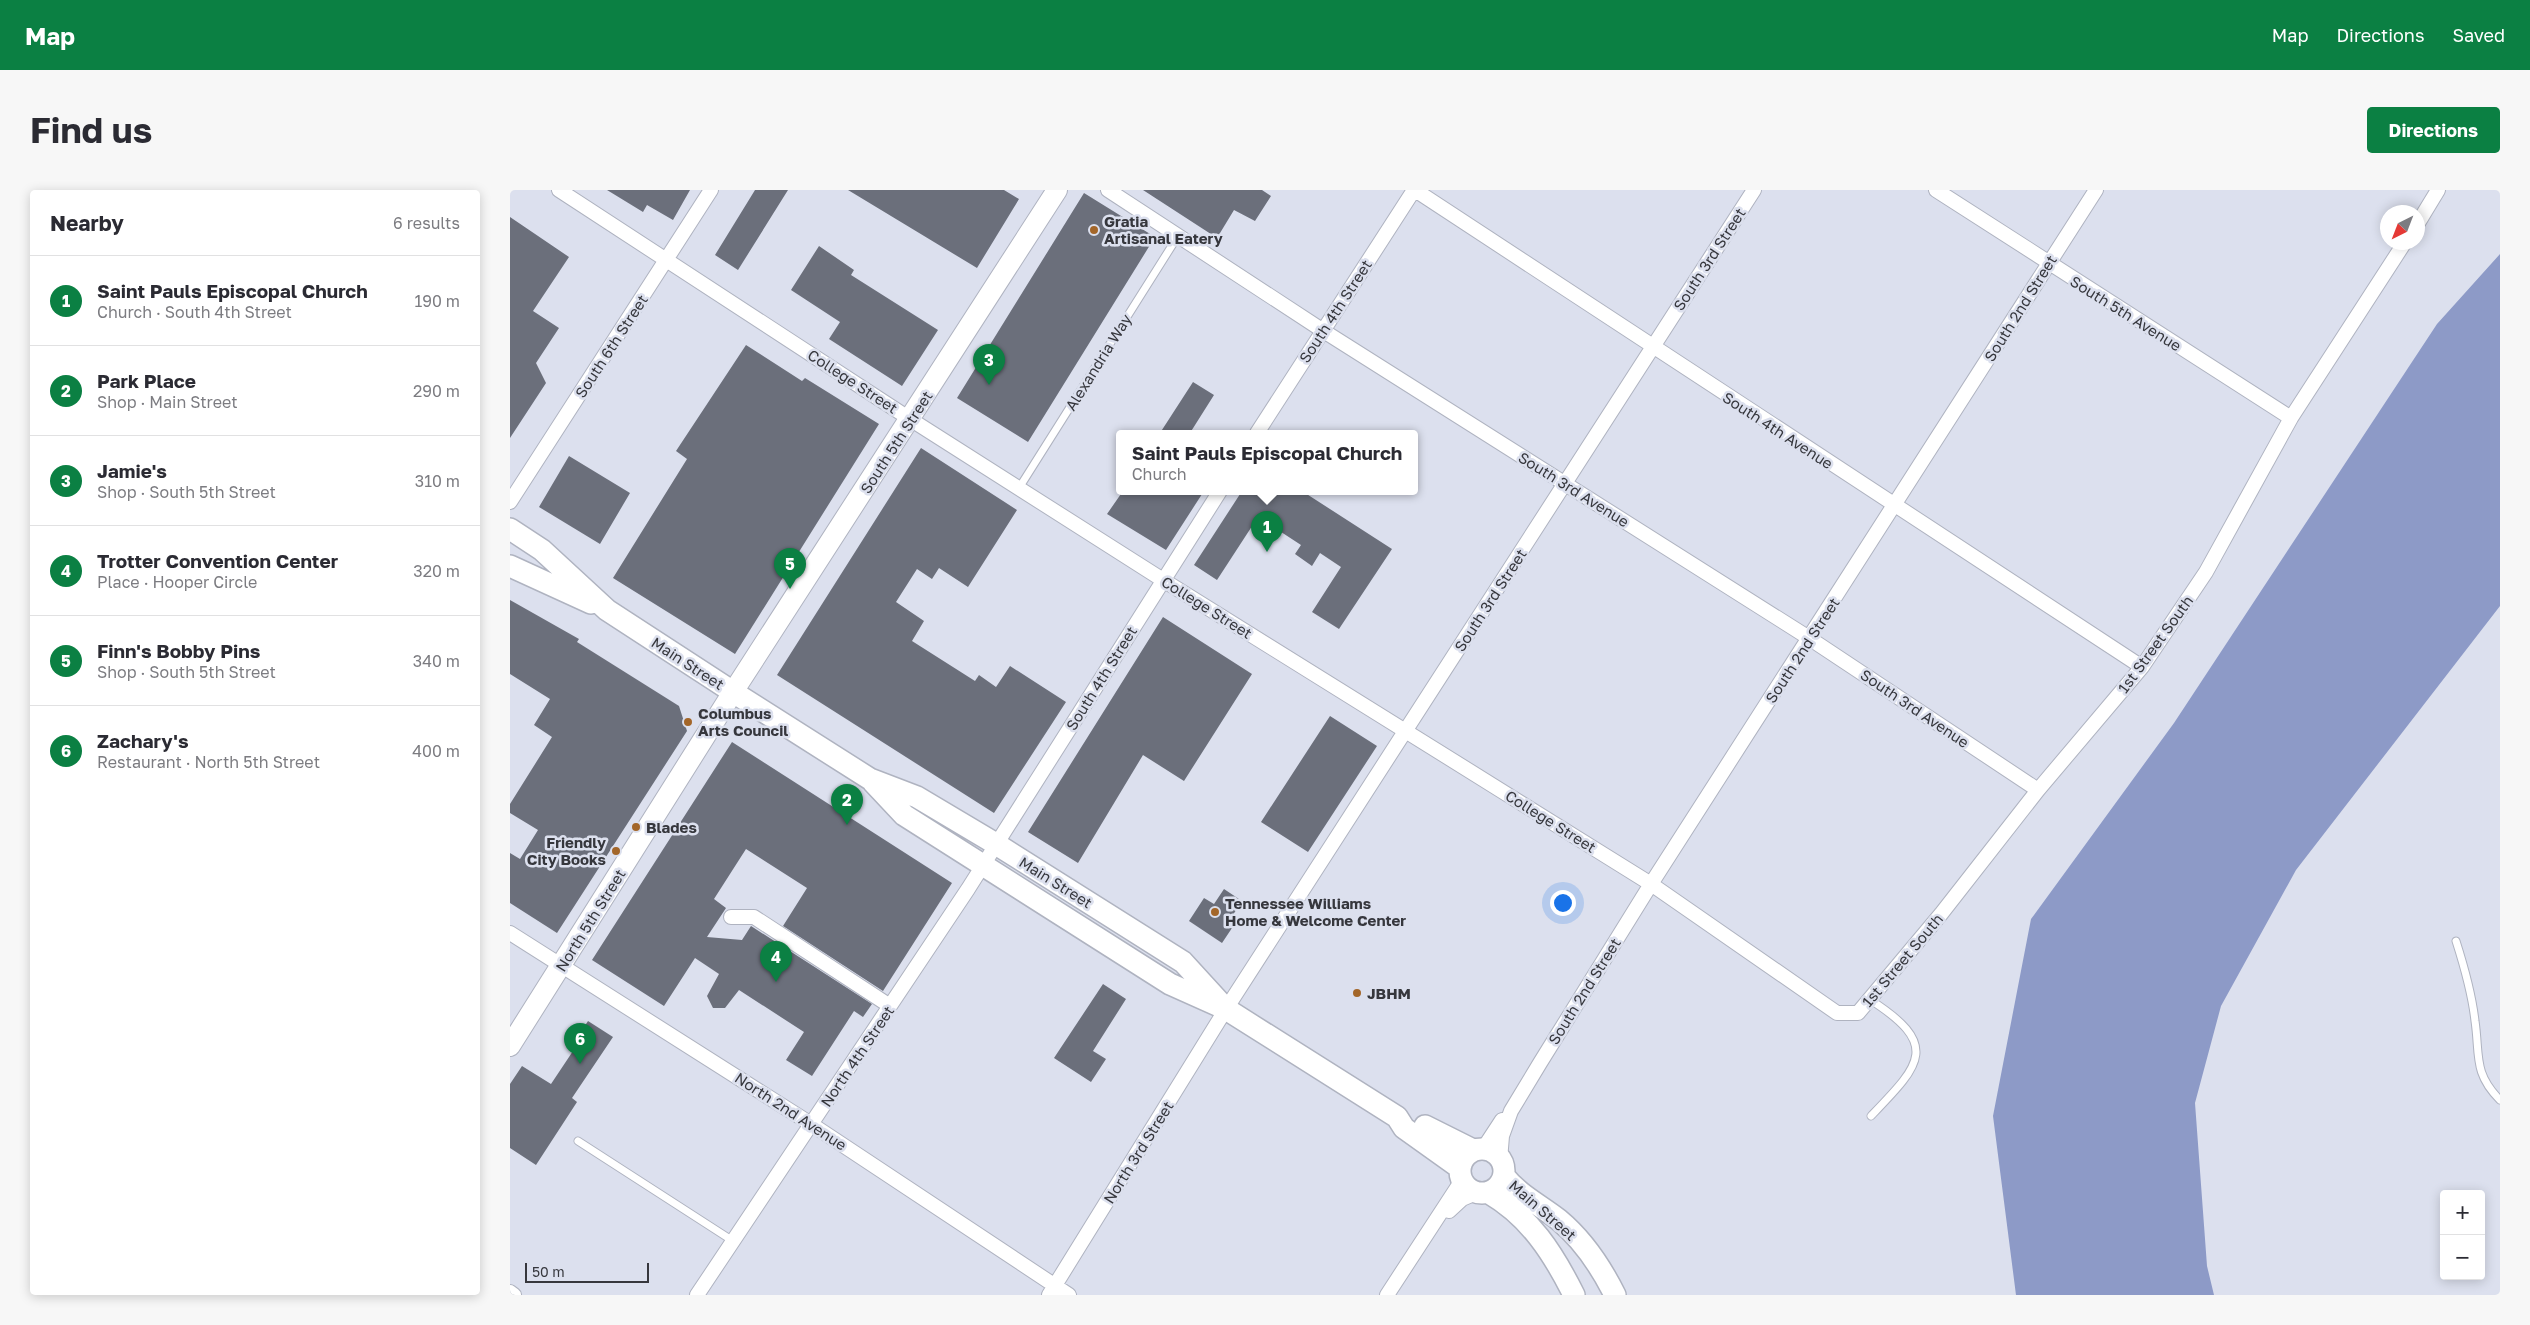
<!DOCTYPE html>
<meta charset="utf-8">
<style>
:root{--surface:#fff;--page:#f7f7f7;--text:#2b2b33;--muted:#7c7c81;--line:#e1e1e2;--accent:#0b8043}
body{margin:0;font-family:"Golos Text",sans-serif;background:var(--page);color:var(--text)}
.controls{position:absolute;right:15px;bottom:15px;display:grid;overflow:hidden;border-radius:5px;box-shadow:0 2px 12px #0003}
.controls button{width:45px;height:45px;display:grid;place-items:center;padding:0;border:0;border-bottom:1px solid var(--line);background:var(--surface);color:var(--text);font:25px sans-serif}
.compass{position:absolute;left:1870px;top:15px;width:45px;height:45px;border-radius:50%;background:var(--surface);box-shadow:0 2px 12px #0003;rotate:222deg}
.scale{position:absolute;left:15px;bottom:12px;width:124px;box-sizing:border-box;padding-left:5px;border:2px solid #36373d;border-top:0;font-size:14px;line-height:18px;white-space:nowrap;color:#36373d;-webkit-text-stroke:4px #dce0ee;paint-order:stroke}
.you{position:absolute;left:1052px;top:712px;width:18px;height:18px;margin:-12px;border:4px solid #fff;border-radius:50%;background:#1a73e8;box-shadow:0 0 0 8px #1a73e833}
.badge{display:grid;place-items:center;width:32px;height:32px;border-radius:50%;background:var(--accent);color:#fff;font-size:16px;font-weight:700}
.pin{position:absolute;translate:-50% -41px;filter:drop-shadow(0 1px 2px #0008)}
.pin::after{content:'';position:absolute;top:26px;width:18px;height:15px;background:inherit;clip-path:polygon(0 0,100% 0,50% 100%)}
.popup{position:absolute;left:606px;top:240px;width:302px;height:65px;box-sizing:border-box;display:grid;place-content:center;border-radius:5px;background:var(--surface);filter:drop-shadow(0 1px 4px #0005);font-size:16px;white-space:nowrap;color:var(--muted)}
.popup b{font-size:19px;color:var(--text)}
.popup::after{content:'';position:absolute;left:50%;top:100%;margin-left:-10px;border:10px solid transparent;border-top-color:var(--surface)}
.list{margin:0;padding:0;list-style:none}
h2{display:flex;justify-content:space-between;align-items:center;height:65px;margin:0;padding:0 20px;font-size:21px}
h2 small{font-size:16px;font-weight:400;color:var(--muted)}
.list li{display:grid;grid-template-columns:32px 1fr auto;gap:15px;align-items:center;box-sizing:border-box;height:90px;padding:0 20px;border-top:1px solid var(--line)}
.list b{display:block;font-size:19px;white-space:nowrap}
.list p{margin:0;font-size:16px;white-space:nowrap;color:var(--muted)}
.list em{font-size:16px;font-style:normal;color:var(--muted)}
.map{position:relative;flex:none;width:1990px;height:1105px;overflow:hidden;border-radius:5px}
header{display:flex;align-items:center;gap:30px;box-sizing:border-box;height:70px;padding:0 25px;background:var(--accent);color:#fff}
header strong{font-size:24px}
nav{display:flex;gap:28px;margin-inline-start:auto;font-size:18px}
.intro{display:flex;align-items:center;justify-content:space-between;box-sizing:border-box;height:120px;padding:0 30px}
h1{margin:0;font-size:35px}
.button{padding:12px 22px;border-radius:5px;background:var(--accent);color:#fff;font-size:18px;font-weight:700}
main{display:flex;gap:30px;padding:0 30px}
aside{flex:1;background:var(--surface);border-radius:5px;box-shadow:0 2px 12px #0003}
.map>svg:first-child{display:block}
.water{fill:#8d9ac7}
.building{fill:#6b6f7b}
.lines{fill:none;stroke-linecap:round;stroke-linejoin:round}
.lane-casing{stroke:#afb3c0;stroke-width:9}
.street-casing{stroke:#afb3c0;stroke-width:16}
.secondary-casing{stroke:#afb3c0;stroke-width:22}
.primary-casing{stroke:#afb3c0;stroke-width:24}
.lane{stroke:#fff;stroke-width:7}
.street{stroke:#fff;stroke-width:14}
.secondary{stroke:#fff;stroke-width:20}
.primary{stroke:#fff;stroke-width:21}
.poi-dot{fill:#a36629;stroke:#dce0ee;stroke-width:2}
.labels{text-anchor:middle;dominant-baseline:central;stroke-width:5;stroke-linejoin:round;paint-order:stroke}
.poi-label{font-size:15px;font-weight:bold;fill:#36373d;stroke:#dce0ee;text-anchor:start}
.street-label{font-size:15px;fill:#36373d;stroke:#dce0ee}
</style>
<header>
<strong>Map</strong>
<nav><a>Map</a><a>Directions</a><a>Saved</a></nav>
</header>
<div class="intro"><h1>Find us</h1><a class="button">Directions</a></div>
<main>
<aside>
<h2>Nearby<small>6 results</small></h2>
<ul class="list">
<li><span class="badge">1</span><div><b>Saint Pauls Episcopal Church</b><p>Church · South 4th Street</p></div><em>190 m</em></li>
<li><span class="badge">2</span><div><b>Park Place</b><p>Shop · Main Street</p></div><em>290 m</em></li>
<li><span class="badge">3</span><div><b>Jamie's</b><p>Shop · South 5th Street</p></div><em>310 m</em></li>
<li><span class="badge">4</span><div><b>Trotter Convention Center</b><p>Place · Hooper Circle</p></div><em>320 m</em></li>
<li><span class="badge">5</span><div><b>Finn's Bobby Pins</b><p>Shop · South 5th Street</p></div><em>340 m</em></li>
<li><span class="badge">6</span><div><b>Zachary's</b><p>Restaurant · North 5th Street</p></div><em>400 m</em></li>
</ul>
</aside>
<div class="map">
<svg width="1990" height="1105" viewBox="0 0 1990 1105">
<rect width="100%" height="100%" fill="#dce0ee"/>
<path class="water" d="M1990,64V416L1786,680L1711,816L1685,913L1697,1076L1704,1105H1506L1483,926L1521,729L1664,533L1927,134Z"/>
<path class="building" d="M97,0H180L163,30L137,15L133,22Z
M245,0H278L228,80L205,65Z
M338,0H494L509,9L467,78Z
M633,0H752L761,6L745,31L724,20L707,48Z
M574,3L645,47L518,252L447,208Z
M0,27L59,67L23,121L49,138L26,173L36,193L0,248Z
M309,56L344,80L341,85L428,140L392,196L319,149L330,132L281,100Z
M236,155L292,191L295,188L369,234L225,464L103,388L177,269L166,261Z
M683,192L704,205L680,243H650Z
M411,258L507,320L458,397L429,378L422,389L407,379L386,412L414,431L402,451L465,491L469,485L486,497L500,476L556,512L484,623L267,485Z
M59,266L120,303L90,354L29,317Z
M613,301H694L656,360L597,324Z
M732,301H792L882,359L829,439L802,422L831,377L810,363L802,376L785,364L791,355L748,327L707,390L684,375Z
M0,410L69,449L67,452L169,516L177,541L47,743L0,713V663L10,669L28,640L0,623V614L42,547L24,535L40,509L0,484Z
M653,427L742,484L674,591L633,565L568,673L518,642Z
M820,526L867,556L798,662L751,632Z
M222,552L442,693L373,801L273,736L297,698L236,659L204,709L216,718L197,747L232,750L241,736L362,814L353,827L344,821L302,886L276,870L294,842L229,800L215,818H203L197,806L209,784L185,768L154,816L82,770Z
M714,699L732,711L717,734L722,738L712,753L679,731L694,708L704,714Z
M593,794L616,809L583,861L596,869L581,892L544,868Z
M78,831L103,847L62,908L67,912L26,975L0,958V894L12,876L41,894L65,858L62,856Z"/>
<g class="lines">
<defs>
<path id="lane" d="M509,298L668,46
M1946,751C1954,776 1962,804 1965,831C1970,865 1963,883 1990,910
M1359,809C1431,855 1411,874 1361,926
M68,951L223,1051"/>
<path id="street" d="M49,0L400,229L653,390L1141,694L1327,823H1348L1431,724L1528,600L1632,477L1696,382L1781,228L1895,52
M598,0L812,140L1299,448L1528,600
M905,0L1632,477
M1426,0L1781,228
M1908,33L1928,0
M747,243L904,0
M0,312L201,0
M221,727H244L380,816
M0,743L301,934L559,1105
M973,959L992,930
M990,970L992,946L1001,921L1030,873L1141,694L1586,0
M939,1021L952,1009L966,1003
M0,1102L4,1105
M187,1105L458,699L710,301
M539,1105L716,819L1244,0
M877,1105L952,990"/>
<path id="secondary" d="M0,856L223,502L547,0"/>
<path id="primary" d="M0,339L32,360L97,420L223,502L360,589L407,607L486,654L673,772L716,819
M0,376L81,413
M363,592L394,625L660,794L716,819L887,927L894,938L950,978
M915,936L963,960
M950 981a22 22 0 1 1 44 0a22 22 0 1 1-44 0Z
M994,986C1009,1005 1030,1015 1049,1030C1073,1050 1091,1077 1105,1105
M979,1003C1020,1027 1043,1063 1064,1105"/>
</defs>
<use href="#lane" class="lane-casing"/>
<use href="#street" class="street-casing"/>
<use href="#secondary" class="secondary-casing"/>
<use href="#primary" class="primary-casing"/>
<use href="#lane" class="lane"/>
<use href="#street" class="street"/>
<use href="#secondary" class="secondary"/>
<use href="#primary" class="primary"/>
</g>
<g class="poi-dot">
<circle cx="584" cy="40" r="5"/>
<circle cx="178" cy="532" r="5"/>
<circle cx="126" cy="637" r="5"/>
<circle cx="106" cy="661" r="5"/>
<circle cx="705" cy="722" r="5"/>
<circle cx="847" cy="803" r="5"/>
</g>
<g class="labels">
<g class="poi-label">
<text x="594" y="31">Gratia<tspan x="594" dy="17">Artisanal Eatery</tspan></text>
<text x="188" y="523">Columbus<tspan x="188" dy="17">Arts Council</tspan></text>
<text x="136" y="637">Blades</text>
<text x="96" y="652" text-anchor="end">Friendly<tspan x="96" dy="17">City Books</tspan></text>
<text x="715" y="713">Tennessee Williams<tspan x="715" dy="17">Home &amp; Welcome Center</tspan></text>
<text x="857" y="803">JBHM</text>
</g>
<g class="street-label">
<text transform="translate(1199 69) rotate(-57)">South 3rd Street</text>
<text transform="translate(1510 118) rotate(-58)">South 2nd Street</text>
<text transform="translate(825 121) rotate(-57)">South 4th Street</text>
<text transform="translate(1616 123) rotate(32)">South 5th Avenue</text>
<text transform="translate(101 156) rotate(-57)">South 6th Street</text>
<text transform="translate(588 172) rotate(-58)">Alexandria Way</text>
<text transform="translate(343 191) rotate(33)">College Street</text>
<text transform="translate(1268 240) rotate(33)">South 4th Avenue</text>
<text transform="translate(386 252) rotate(-57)">South 5th Street</text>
<text transform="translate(1064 299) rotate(32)">South 3rd Avenue</text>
<text transform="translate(980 410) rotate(-57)">South 3rd Street</text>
<text transform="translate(697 417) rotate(32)">College Street</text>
<text transform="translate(1645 454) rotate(-54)">1st Street South</text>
<text transform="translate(1292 460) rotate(-57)">South 2nd Street</text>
<text transform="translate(178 473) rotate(33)">Main Street</text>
<text transform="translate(591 488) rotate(-58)">South 4th Street</text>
<text transform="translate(1405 518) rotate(34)">South 3rd Avenue</text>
<text transform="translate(1041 631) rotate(32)">College Street</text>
<text transform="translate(546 692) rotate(32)">Main Street</text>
<text transform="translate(80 730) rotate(-58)">North 5th Street</text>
<text transform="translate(1392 770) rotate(-50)">1st Street South</text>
<text transform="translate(1074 801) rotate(-58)">South 2nd Street</text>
<text transform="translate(347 866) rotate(-56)">North 4th Street</text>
<text transform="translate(281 921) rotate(33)">North 2nd Avenue</text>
<text transform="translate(628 962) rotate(-58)">North 3rd Street</text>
<text transform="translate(1033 1020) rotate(41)">Main Street</text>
</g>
</g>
</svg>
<div class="controls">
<button>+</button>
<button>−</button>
</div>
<svg class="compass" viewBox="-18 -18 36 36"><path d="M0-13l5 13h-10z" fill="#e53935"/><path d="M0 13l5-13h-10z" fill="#7c7c81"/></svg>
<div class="scale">50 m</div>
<div class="you"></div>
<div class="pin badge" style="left:757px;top:362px">1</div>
<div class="popup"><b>Saint Pauls Episcopal Church</b>Church</div>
<div class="pin badge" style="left:337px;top:635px">2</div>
<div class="pin badge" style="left:479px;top:195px">3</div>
<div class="pin badge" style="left:266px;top:792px">4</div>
<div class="pin badge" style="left:280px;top:399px">5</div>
<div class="pin badge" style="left:70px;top:874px">6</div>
</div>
</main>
